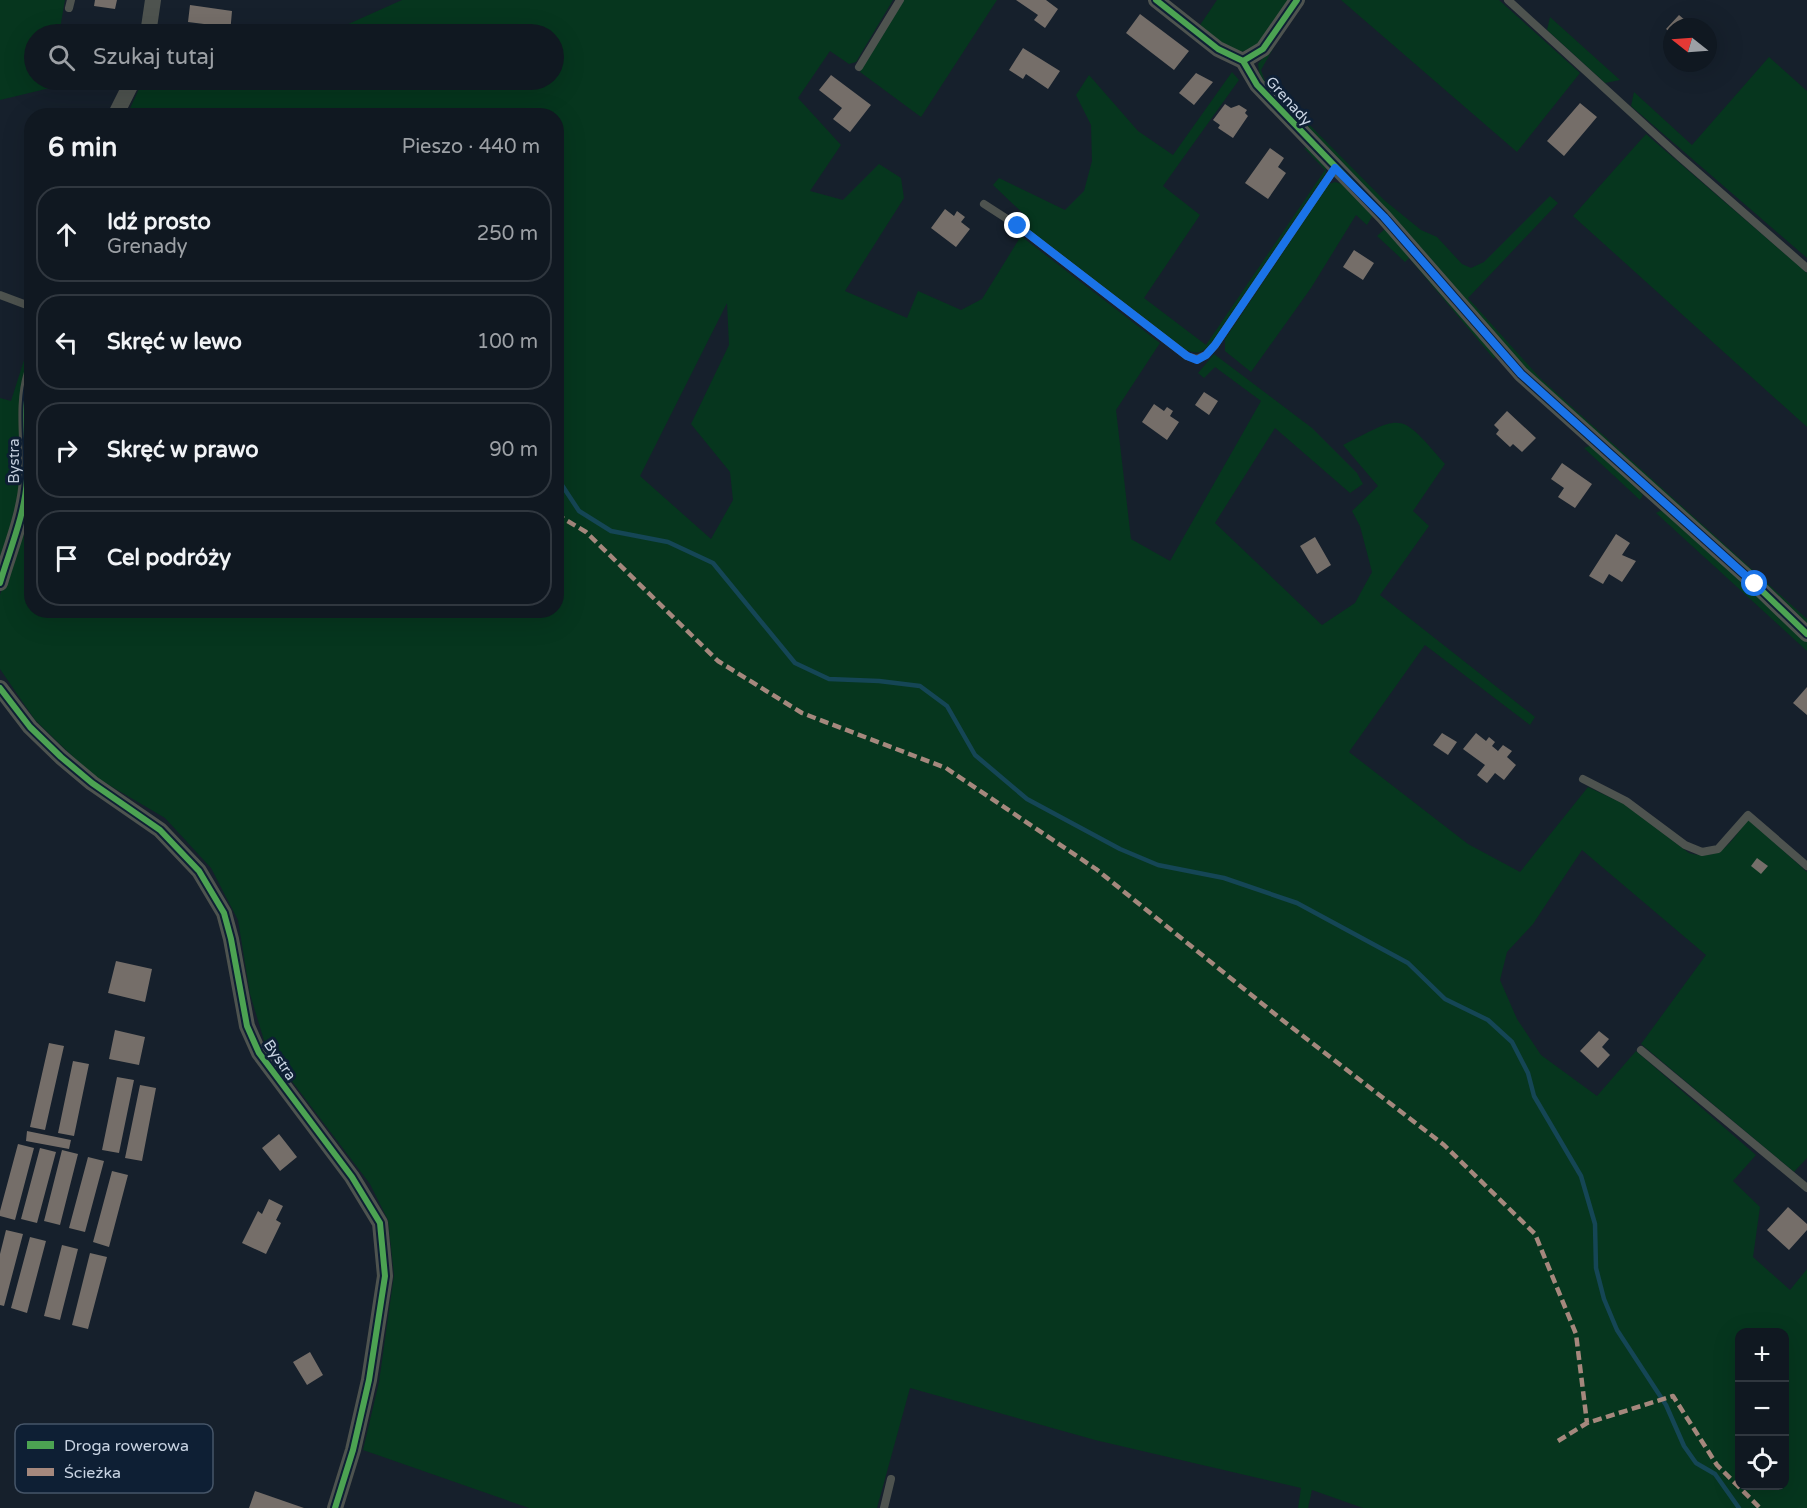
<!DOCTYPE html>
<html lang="pl">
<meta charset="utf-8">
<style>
:root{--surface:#101821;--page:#19212a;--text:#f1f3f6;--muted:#9ca0a5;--line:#30373f}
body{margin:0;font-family:"Varela Round",sans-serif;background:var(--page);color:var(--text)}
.controls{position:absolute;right:18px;bottom:18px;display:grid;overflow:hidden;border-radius:12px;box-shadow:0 6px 24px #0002}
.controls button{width:54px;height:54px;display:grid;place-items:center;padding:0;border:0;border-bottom:2px solid var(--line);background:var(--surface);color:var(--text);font:30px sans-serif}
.compass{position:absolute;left:1663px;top:18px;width:54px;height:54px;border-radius:50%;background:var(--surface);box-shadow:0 6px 24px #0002;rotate:287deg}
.stop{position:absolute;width:18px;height:18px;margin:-14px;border:4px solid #1a73e8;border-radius:50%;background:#fff}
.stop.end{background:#1a73e8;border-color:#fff;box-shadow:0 2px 6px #0008}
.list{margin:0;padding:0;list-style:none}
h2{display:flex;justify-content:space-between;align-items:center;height:78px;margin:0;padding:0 24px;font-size:26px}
h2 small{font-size:20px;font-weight:400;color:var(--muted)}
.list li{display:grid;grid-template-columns:39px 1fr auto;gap:18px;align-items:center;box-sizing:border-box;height:96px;margin:0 12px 12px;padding:0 12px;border:2px solid var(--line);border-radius:24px}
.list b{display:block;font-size:22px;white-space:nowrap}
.list p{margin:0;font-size:20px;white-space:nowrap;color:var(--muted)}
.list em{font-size:20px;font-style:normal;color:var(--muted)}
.icon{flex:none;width:33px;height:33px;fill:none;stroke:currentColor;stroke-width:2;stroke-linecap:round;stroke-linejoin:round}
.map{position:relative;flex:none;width:1807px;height:1508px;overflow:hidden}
.search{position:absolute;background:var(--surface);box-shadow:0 6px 24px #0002;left:24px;top:24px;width:540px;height:66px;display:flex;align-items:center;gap:15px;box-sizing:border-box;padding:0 21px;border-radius:33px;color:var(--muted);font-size:22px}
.panel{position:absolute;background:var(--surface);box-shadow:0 6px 24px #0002;left:24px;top:108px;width:540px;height:510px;border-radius:24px}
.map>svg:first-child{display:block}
.green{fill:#06361e;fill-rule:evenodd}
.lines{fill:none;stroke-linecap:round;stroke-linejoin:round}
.stream{stroke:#154656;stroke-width:4.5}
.building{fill:#756e69}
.lane{stroke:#4e534f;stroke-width:8}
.street{stroke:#4e534f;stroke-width:16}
.quiet{stroke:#a5887d;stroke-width:4.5;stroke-dasharray:9 4.5;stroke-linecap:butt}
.cycleway-casing{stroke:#0e1f34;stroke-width:10}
.cycleway{stroke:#4ca352;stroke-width:6}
.route{stroke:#1a73e8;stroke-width:8}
.labels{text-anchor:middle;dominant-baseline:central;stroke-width:6;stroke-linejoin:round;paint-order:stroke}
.street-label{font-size:15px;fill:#c8d3e2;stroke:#0e1f34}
.key{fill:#0e1f34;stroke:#465568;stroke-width:1.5}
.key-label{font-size:16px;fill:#c8d3e2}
</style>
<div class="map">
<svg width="1807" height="1508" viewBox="0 0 1807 1508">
<rect width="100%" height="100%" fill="#16202c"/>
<path class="green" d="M0,0H65L59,34H34V80H51L50,88L0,100Z
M402,0H893L856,62L849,64L830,51L798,98L841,145L810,191L843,200L879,164L901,178L904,198L845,291L907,318L918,291L961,310L982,299L1021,236L1160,343L1116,410L1131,539L1170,561L1261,401L1215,367L1204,378L1198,373L1214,354L1312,428L1357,473L1363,484L1350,493L1275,428L1215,523L1322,625L1355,603L1372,572L1360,526L1352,511L1378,486L1343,445C1404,414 1399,411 1445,464L1413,511L1429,526L1380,595L1535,717L1530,725L1425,645L1349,752L1468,844L1520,872L1588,787L1624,804L1689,853C1721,862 1731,842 1748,819L1807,872V1158L1794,1172L1641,1044L1706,955L1582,850L1533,924L1507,952L1500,980L1517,1019L1541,1055L1597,1096L1636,1051L1756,1155L1733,1181L1760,1207L1753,1257L1790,1290L1807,1269V1508H1363L1312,1490L1308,1508H1298L1301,1488L1095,1440L910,1388L877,1508H529L363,1450L379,1382L394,1275L388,1220L370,1184L266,1047L250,994L238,920L211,868L165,818L92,775L35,720L0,669V595L25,520L31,484L32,610H556V116L127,115L143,80H554V34H326ZM727,303L729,345L691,424L730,472L733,500L711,539L640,476ZM1740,1332H1784V1486H1740Z
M904,0H997L921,117L860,72Z
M1217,0H1290L1256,46L1239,53L1198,28Z
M1341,0H1499L1580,73L1517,152Z
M1550,17L1620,80L1605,83L1547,30Z
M1279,38L1261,70L1264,79L1384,200L1421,230L1437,237L1462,264L1471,268L1484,262L1550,196L1558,203L1468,298L1540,378L1807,619V626L1516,359L1261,83L1258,64Z
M1769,57L1807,91V258L1631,106L1634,92L1692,145Z
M1232,72L1239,80L1163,186L1200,215L1144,298L1206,345L1325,170L1304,148L1307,147L1326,167V173L1212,342C1204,352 1199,355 1186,350L1026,227L1030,220L993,185L999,178L1065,210L1084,191L1092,161L1091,125L1076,95L1089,75L1138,131L1173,155Z
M1646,134L1807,273V427L1573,216Z
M1335,182L1342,184L1373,215L1367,225L1356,215L1311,288L1251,372L1225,351V339L1329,184Z
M1386,228L1496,355L1494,359L1409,258L1405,262L1377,236Z
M31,338V355L23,384V479L0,570V398L11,401Z
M1592,445L1643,495L1640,500L1584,448Z
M1660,511H1663L1768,603L1807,642V651L1656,513Z"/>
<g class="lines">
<path class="stream" d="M556,476L579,511L611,531L668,542L713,563L795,663L829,679L879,681L920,686L947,706L975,755L1027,799L1120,849L1158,865L1224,878L1297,903L1408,963L1445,999L1488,1020L1512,1042L1528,1073L1534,1096L1581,1176L1595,1224L1596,1268L1604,1299L1617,1330L1666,1405L1684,1446L1696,1463L1715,1474L1739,1508"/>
</g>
<path class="building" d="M95,0H117L115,9L94,6Z
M1016,0H1046L1058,9L1045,28L1034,20L1038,15Z
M190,5L232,11L230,34H202L204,24L188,22Z
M1140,14L1189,51L1174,70L1126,33Z
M1679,15L1693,27H1672V34L1666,29Z
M80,26L107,30L106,34H79Z
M1023,48L1060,71L1048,89L1026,74L1023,79L1009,70Z
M1196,73L1213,82L1194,105L1179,93Z
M831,75L871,105L850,132L833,119L842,108L819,90Z
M1580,103L1597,117L1564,156L1547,141Z
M1225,104L1231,108L1239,105L1247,110L1245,113L1248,116L1233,138L1218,128L1220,125L1213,120Z
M1270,148L1284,158L1278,167L1286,173L1268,199L1245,183Z
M945,209L954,216L957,211L965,217L961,222L970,229L956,247L931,228Z
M1354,250L1374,263L1363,280L1343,267Z
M1204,392L1218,401L1209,415L1195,405Z
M1154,404L1164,411L1167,407L1173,411L1170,416L1179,422L1167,440L1142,422Z
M1507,411L1536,438L1522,452L1513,444L1510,447L1496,434L1499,430L1494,425Z
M1562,463L1592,484L1575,508L1558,497L1564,488L1551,479Z
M1616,534L1630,543L1622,555L1636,561L1622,582L1609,574L1603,584L1589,576Z
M1315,537L1331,565L1317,574L1300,546Z
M1807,687V715L1793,703Z
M1442,733L1457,742L1448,755L1433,745Z
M1476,733L1486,741L1489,737L1495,742L1492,746L1498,751L1503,745L1512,751L1507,757L1516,765L1504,780L1495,773L1487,783L1477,775L1485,765L1463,749Z
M1757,858L1768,866L1761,874L1751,866Z
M116,961L152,969L145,1002L108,993Z
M115,1030L145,1037L139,1065L109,1059Z
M1599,1031L1609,1039L1602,1047L1610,1055L1598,1068L1580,1051Z
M49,1043L64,1046L45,1130L30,1127Z
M73,1061L89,1064L74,1136L58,1133Z
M117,1077L134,1080L119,1153L102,1150Z
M140,1085L156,1088L142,1161L125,1158Z
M27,1131L71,1140L69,1149L26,1141Z
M279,1134L297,1157L280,1171L262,1148Z
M18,1144L34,1148L15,1220L0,1216V1211Z
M40,1148L56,1152L37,1223L21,1219Z
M62,1150L78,1154L60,1225L44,1221Z
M88,1157L104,1161L85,1232L69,1228Z
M112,1171L128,1175L109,1247L93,1242Z
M269,1199L283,1206L276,1220L281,1223L266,1254L242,1243L258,1211L262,1214Z
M1788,1207L1807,1224V1230L1789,1250L1767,1230Z
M6,1230L23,1234L4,1306L0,1305V1254Z
M30,1237L46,1241L27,1313L11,1308Z
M62,1245L78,1249L60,1320L44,1316Z
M90,1253L107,1257L88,1329L72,1325Z
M310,1352L323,1375L307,1385L293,1362Z
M255,1491L304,1508H249Z"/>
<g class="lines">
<path class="lane" d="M1508,0L1680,157L1807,268
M69,8L71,0
M859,67L900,0
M984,204L1018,226L1187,356L1197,359L1206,355L1215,345L1335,168
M0,295L32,307
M1583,779L1626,801L1685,845L1702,852L1718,849L1748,815L1807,866
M1641,1050L1807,1188
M884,1508L891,1479"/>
<path class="street" d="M1156,0L1218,49L1243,61L1263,49L1297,0
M148,34L153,0
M1243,61L1257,85L1384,217L1521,374L1755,584L1807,634
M115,116L133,80
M0,583C10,549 25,514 27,479C30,443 21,408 32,373
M0,688L30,727L61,757L92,783L160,830L199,871L224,913L231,939L247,1026L259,1053L352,1177L380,1223L385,1276L369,1380L353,1450L335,1508"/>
<path class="quiet" d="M556,514L586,532L718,661L802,713L946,768L1096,869L1281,1019L1444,1145L1535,1234L1576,1334L1587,1423
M1558,1441L1587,1423L1673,1396L1717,1465L1760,1508"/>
<defs>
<path id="cycleway" d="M1156,0L1218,49L1243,61L1263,49L1297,0
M1243,61L1257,85L1384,217L1521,374L1755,584L1807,634
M0,583C10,549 25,514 27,479C30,443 21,408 32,373
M0,688L30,727L61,757L92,783L160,830L199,871L224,913L231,939L247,1026L259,1053L352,1177L380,1223L385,1276L369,1380L353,1450L335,1508"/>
</defs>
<use href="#cycleway" class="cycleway-casing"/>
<use href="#cycleway" class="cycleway"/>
</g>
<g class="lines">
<path class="route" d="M1018,226L1187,356L1197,360L1206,355L1215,345L1335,168L1384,217L1521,374L1755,584"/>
</g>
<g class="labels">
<g class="street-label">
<text transform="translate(1289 101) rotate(48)">Grenady</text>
<text transform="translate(14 461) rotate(-90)">Bystra</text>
<text transform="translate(280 1060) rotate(56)">Bystra</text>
</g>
</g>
<rect x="15" y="1424" width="198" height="69" rx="9" class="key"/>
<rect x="27" y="1441" width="27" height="8" fill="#4ca352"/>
<rect x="27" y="1468" width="27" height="8" fill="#a5887d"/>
<g class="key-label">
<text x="64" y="1451">Droga rowerowa</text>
<text x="64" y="1478">Ścieżka</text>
</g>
</svg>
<div class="controls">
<button>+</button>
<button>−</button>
<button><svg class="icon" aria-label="locate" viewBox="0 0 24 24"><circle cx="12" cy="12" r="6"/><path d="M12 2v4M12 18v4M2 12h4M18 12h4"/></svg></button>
</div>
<svg class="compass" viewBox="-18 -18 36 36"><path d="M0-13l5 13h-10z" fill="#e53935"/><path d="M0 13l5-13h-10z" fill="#9ca0a5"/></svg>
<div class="stop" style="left:1755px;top:584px"></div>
<div class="stop end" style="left:1018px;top:226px"></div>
<div class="search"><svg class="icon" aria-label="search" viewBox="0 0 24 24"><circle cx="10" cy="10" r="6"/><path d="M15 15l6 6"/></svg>Szukaj tutaj</div>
<section class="panel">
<h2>6 min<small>Pieszo · 440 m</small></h2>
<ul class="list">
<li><svg class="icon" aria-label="ahead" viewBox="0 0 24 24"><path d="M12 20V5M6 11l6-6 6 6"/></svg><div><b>Idź prosto</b><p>Grenady</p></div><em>250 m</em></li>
<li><svg class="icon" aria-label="left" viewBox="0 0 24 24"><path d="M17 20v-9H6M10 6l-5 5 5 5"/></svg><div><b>Skręć w lewo</b></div><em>100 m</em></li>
<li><svg class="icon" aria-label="right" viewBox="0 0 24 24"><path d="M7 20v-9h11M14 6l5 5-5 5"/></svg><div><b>Skręć w prawo</b></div><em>90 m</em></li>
<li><svg class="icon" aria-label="arrive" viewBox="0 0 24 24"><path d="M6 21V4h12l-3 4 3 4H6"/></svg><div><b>Cel podróży</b></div></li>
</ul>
</section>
</div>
